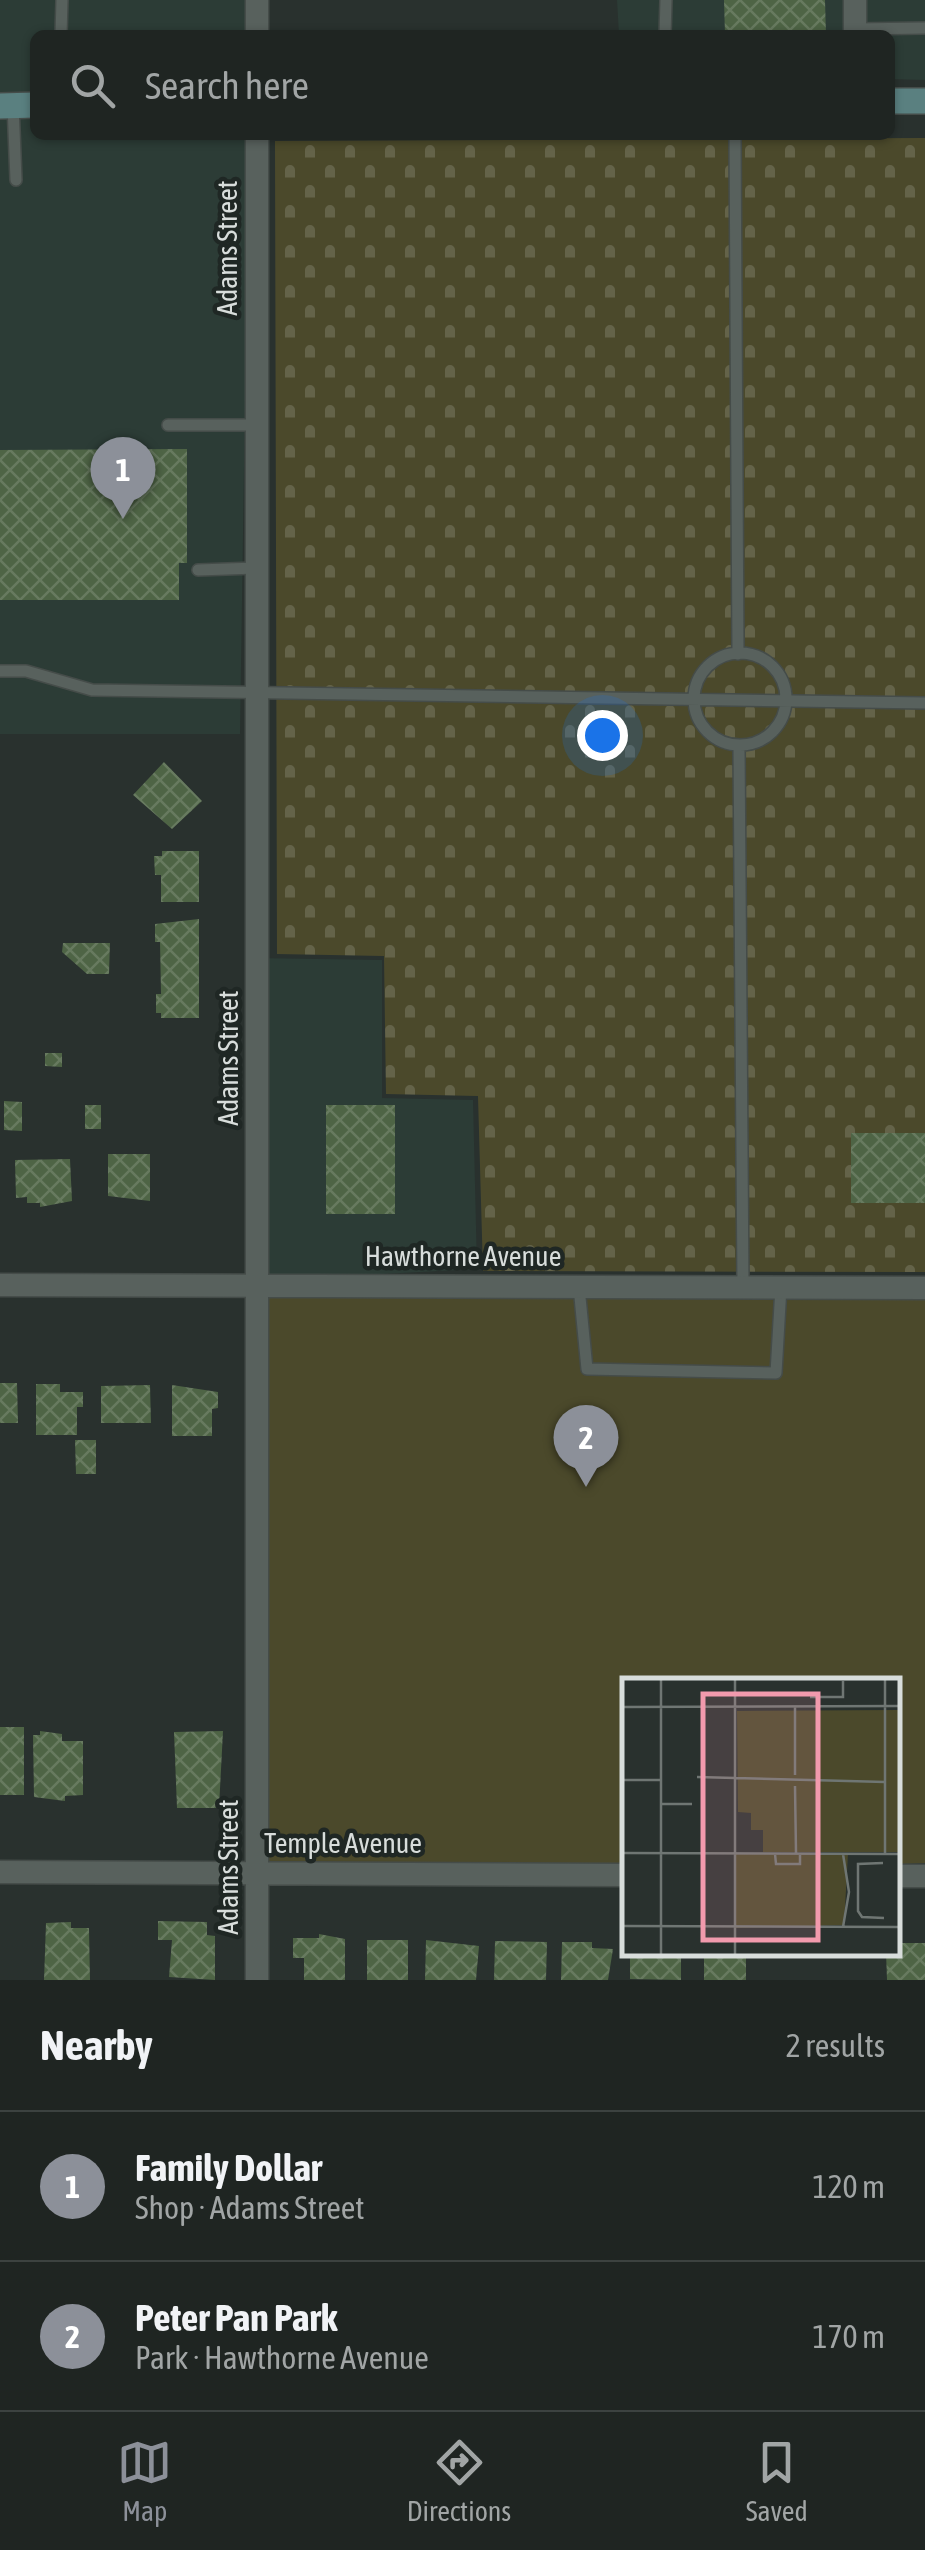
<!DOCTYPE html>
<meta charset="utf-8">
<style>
:root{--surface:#1f2522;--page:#272d2a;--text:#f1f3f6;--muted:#a1a5a5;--line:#3c4240;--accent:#8c9099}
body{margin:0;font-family:"Asap Condensed",sans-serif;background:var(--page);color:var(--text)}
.you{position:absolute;left:602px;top:735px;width:35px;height:35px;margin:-25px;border:8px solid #fff;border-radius:50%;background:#1a73e8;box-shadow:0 0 0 15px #1a73e833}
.badge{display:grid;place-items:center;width:65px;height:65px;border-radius:50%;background:var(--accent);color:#fff;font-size:32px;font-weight:700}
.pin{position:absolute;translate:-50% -82px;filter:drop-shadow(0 2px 5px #0008)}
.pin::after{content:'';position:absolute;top:52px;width:35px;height:30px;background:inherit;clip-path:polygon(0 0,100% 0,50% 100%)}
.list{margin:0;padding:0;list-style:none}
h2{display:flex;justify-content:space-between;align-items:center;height:130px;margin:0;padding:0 40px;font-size:42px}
h2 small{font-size:32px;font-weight:400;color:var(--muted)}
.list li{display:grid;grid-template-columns:65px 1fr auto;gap:30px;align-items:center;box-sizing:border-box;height:150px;padding:0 40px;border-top:2px solid var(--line)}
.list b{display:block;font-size:38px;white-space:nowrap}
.list p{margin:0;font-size:32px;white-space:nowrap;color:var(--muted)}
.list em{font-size:32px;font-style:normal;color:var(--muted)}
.icon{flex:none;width:55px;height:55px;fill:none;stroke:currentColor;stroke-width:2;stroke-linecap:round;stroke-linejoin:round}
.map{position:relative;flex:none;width:925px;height:1980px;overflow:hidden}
.search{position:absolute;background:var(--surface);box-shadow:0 2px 8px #0004;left:30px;right:30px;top:30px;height:110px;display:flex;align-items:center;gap:25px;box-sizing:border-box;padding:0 35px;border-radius:15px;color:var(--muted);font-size:38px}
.sheet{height:430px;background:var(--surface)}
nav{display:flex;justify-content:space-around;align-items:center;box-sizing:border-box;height:140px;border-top:2px solid var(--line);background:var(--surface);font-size:28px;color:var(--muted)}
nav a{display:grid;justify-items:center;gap:5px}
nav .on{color:var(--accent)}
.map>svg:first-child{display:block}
.built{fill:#2c3c36}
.cemetery{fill:url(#cemetery-stones)}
.green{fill:#4b492b}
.building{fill:url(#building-cross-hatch)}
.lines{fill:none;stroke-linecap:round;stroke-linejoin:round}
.service-casing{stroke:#454c49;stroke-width:14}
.minor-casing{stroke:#454c49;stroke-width:25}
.secondary-casing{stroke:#454c49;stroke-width:28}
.service{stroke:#58615d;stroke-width:11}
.minor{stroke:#58615d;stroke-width:22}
.secondary{stroke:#5a8080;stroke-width:25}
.labels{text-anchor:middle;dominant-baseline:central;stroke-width:9;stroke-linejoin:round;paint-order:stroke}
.street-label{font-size:28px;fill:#d8dddb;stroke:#1f2724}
.inset-road{fill:none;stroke:#6f7673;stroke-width:2.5}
.view{fill:#f29aad;fill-opacity:0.15;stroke:#f29aad;stroke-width:5}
.inset-edge{fill:none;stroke:#d8dddb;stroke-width:5}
</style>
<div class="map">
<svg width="925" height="1980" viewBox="0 0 925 1980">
<defs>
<pattern id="cemetery-stones" width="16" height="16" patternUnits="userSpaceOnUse" patternTransform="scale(2.5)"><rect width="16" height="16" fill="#4b492b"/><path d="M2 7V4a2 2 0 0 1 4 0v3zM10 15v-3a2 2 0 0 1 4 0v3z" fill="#646349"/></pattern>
<pattern id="building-cross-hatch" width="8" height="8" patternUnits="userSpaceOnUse" patternTransform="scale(2.5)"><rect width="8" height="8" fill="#4e6445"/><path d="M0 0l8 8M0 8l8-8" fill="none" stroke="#677a5f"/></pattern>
</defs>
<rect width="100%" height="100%" fill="#29312e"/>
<path class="built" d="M0,0H258L254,35H35V135H249L240,734H0Z
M617,0H925V80L890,79V35H619Z
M246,958L382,960V1098L473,1100L477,1269L247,1281Z"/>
<path class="cemetery" d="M925,138V1272L483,1271L478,1096L386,1094L384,956L277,954L275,141Z"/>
<path class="green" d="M247,1281L925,1293V1863L898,1864V1680H625V1872L249,1882Z"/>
<path class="building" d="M724,0H825L826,35H725Z
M187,449V563H179V600H0V450Z
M164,762L202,801L172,829L133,795Z
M162,851H199V902H161V875H155L154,856H162Z
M199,919V1018H161V1013H156V994H161L160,942H155V924Z
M63,943H110L109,974H87L62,952Z
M45,1053H62V1067L45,1066Z
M4,1101L22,1102V1131L4,1130Z
M85,1105H101V1129H85Z
M326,1105H395V1214H326Z
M851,1133H925V1203H851Z
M108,1154H150V1201L108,1196Z
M70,1159L72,1201L40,1207V1203H27V1197L16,1198L15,1160Z
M0,1383H17L18,1423H0Z
M36,1384H60V1392H83V1407H77V1435H36Z
M150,1385L151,1423H101V1386Z
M172,1385L218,1392V1408L212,1409V1436H172Z
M75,1440H96V1474H76Z
M0,1727H24V1795H0Z
M40,1731L62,1734V1741H83V1795L65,1796V1801L34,1797L33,1735H40Z
M223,1731L219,1808H177L174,1732Z
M158,1921L207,1922V1935L215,1936V1980L169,1977L172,1940H158Z
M71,1922V1928H89L90,1980H44L46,1923Z
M319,1934L345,1939V1980H304V1958H293V1938H319Z
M367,1940H408V1980H367Z
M426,1940L479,1946L476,1980H425Z
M495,1941L547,1942L546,1980H494Z
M562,1942H592V1948L613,1949L608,1980H561Z
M898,1943H925V1980H887L886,1952H898Z
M630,1952H681V1980L630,1979Z
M704,1954H746V1980H704Z"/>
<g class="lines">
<defs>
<path id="service" d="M855,29L925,28
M61,35L62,0
M665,35L666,0
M13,105L16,180
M735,135L738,654
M168,425H257
M198,570L258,568
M694 699a46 46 0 1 1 92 0a46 46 0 1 1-92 0Z
M0,671H26L92,690L925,703
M739,745L743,1287
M579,1287L587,1369L776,1373L781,1287"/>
<path id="minor" d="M257,0V35
M855,0V35
M257,135V1980
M0,1285L925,1288
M0,1872L625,1875
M898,1876H925"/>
<path id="secondary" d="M890,101H925
M0,106L35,105"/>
</defs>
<use href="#service" class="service-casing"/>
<use href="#minor" class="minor-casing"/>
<use href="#secondary" class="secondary-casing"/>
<use href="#service" class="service"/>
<use href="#minor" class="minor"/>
<use href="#secondary" class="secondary"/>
</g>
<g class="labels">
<g class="street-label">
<text transform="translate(227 248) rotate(-90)">Adams Street</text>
<text transform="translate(228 1058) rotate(-90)">Adams Street</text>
<text x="463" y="1256">Hawthorne Avenue</text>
<text x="343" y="1843">Temple Avenue</text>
<text transform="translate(228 1867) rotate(-90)">Adams Street</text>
</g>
</g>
<g transform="translate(622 1678)">
<rect width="278" height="278" fill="#29312e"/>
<path d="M277,32V174H141V152H129V135L116,134L115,33Z" fill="#4b492b"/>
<path d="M112,175L226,176L222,247L112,250Z" fill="#4b492b"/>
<path class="inset-road" d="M113,1V277M188,19H221V3M173,28V97M0,29L278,28M75,99L263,104M0,102H39M173,108L174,175M39,126H70M0,175L278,176M153,176L154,186H178V176M221,176L227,214L221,249M263,176V1M261,185L236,186V233L240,239L262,240M0,248L278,249M39,277V1"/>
<path class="view" d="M81,16H196V262H81Z"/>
<rect width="278" height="278" class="inset-edge"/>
</g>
</svg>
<div class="you"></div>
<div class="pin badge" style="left:123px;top:519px">1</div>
<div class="pin badge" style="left:586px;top:1487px">2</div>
<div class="search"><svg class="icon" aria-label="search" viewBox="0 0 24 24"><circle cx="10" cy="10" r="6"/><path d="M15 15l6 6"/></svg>Search here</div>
</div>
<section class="sheet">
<h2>Nearby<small>2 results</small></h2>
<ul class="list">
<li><span class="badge">1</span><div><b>Family Dollar</b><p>Shop · Adams Street</p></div><em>120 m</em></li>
<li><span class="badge">2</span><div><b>Peter Pan Park</b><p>Park · Hawthorne Avenue</p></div><em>170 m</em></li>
</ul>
</section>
<nav>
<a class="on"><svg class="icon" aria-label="map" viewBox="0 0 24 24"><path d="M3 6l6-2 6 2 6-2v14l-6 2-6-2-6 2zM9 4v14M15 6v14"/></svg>Map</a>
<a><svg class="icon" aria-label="directions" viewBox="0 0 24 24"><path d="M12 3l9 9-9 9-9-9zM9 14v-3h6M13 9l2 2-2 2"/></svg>Directions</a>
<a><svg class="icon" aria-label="saved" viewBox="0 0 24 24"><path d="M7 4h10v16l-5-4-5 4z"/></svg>Saved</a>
</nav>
